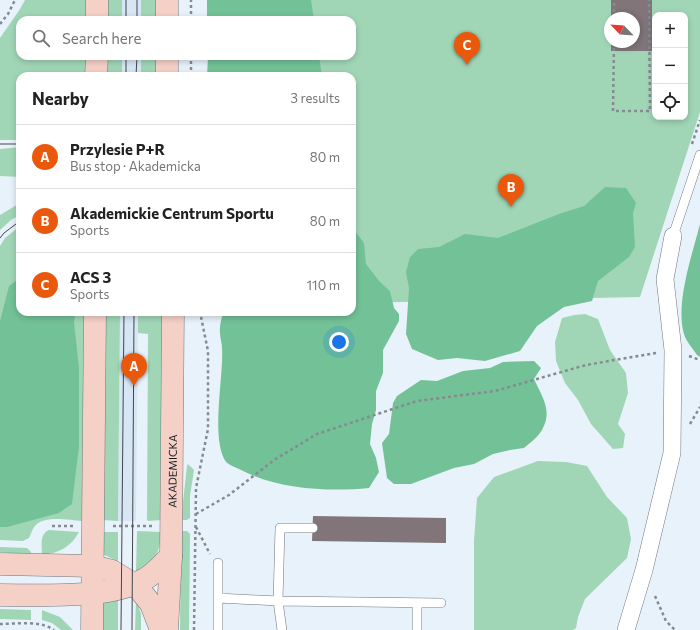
<!DOCTYPE html>
<meta charset="utf-8">
<style>
:root{--surface:#fff;--page:#f6f6f6;--text:#222;--muted:#767676;--line:#e0e0e0;--accent:#ea580c}
body{margin:0;font-family:Commissioner,sans-serif;background:var(--page);color:var(--text)}
.controls{position:absolute;right:12px;top:12px;display:grid;overflow:hidden;border-radius:8px;box-shadow:0 2px 6px #0003}
.controls button{width:36px;height:36px;display:grid;place-items:center;padding:0;border:0;border-bottom:1px solid var(--line);background:var(--surface);color:var(--text);font:20px sans-serif}
.compass{position:absolute;left:604px;top:12px;width:36px;height:36px;border-radius:50%;background:var(--surface);box-shadow:0 2px 6px #0003;rotate:295deg}
.you{position:absolute;left:339px;top:342px;width:14px;height:14px;margin:-10px;border:3px solid #fff;border-radius:50%;background:#1a73e8;box-shadow:0 0 0 6px #1a73e833}
.badge{display:grid;place-items:center;width:26px;height:26px;border-radius:50%;background:var(--accent);color:#fff;font-size:13px;font-weight:700}
.pin{position:absolute;translate:-50% -33px;filter:drop-shadow(0 1px 2px #0008)}
.pin::after{content:'';position:absolute;top:21px;width:14px;height:12px;background:inherit;clip-path:polygon(0 0,100% 0,50% 100%)}
.list{margin:0;padding:0;list-style:none}
h2{display:flex;justify-content:space-between;align-items:center;height:52px;margin:0;padding:0 16px;font-size:17px}
h2 small{font-size:13px;font-weight:400;color:var(--muted)}
.list li{display:grid;grid-template-columns:26px 1fr auto;gap:12px;align-items:center;box-sizing:border-box;height:64px;padding:0 16px;border-top:1px solid var(--line)}
.list b{display:block;font-size:15px;white-space:nowrap}
.list p{margin:0;font-size:13px;white-space:nowrap;color:var(--muted)}
.list em{font-size:13px;font-style:normal;color:var(--muted)}
.icon{flex:none;width:22px;height:22px;fill:none;stroke:currentColor;stroke-width:2;stroke-linecap:round;stroke-linejoin:round}
.map{position:relative;flex:none;width:700px;height:630px;overflow:hidden}
.search{position:absolute;background:var(--surface);box-shadow:0 2px 6px #0003;left:16px;top:16px;width:340px;height:44px;display:flex;align-items:center;gap:10px;box-sizing:border-box;padding:0 14px;border-radius:12px;color:var(--muted);font-size:15px}
.panel{position:absolute;background:var(--surface);box-shadow:0 2px 6px #0003;left:16px;top:72px;width:340px;height:244px;border-radius:12px}
.map>svg:first-child{display:block}
.built{fill:#d6e6f4}
.green{fill:#a0d6b6;fill-rule:evenodd}
.forest{fill:#73c297}
.building{fill:#817579}
.lines{fill:none;stroke-linecap:round;stroke-linejoin:round}
.lane-casing{stroke:#6d767d;stroke-width:10}
.street-casing{stroke:#6d767d;stroke-width:18}
.secondary-casing{stroke:#6d767d;stroke-width:23}
.path{stroke:#858b91;stroke-width:2.5;stroke-dasharray:3 3;stroke-linecap:butt}
.lane{stroke:#fff;stroke-width:9}
.street{stroke:#fff;stroke-width:17}
.secondary{stroke:#f5d0c7;stroke-width:22}
.tram{stroke:#42474b;stroke-width:1}
.labels{text-anchor:middle;dominant-baseline:central;stroke-width:3;stroke-linejoin:round;paint-order:stroke}
.street-label{font-size:11px;fill:#1a1d20;stroke:#fefefe}
</style>
<div class="map">
<svg width="700" height="630" viewBox="0 0 700 630">
<rect width="100%" height="100%" fill="#e8f2fa"/>
<path class="built" d="M122,0H141V20H122Z
M122,56H141V76H122Z
M120,312H138L136,521H118Z"/>
<path class="green" d="M25,0H87V20H20V56H87V76H20V140H0V38L20,9Z
M107,0H122V20H107Z
M141,0H157V20H141Z
M280,0H700V112L640,297L352,303V76H291L288,56H352V20H283ZM655,15H685V117H655ZM610,18H634V42H610Z
M106,56H122V76H106Z
M141,56H156L157,76H141Z
M20,147V177L0,176V149Z
M20,203V215L11,220L0,230V215Z
M20,226V312H84L82,521C69,520 44,515 35,526C32,529 31,534 29,538L23,541L0,540V246L5,238Z
M105,312H120L118,521L103,520Z
M138,312H163L161,520L148,521L147,519L148,334L138,333Z
M585,314L598,319L610,350L626,373L628,393L618,424L625,434L623,448L613,449L591,424L578,400L565,383L556,361L555,342L562,318L574,315Z
M538,461L566,462L587,466L607,497L627,518L631,539L627,558L585,599L578,617L576,628L573,630H474V541L477,498L494,477Z
M188,464L194,470L190,496V518L187,520H181L187,466Z
M49,530L79,532C71,547 59,553 42,555C42,547 39,534 49,530Z
M137,531L161,532C160,555 155,558 139,573L136,571Z
M181,531H187L190,534L189,630H180Z
M102,532H118V561L102,554Z
M0,547L27,548L31,552V555L0,552Z
M101,595H118V630H101Z
M136,600L141,614V630H135Z
M0,609L31,610V620L0,619Z
M42,610L60,617L73,630H61L52,623L42,620Z"/>
<path class="forest" d="M207,0H311L314,20H207Z
M208,56H319L322,76H207Z
M605,187L626,188L636,203L633,213L635,247L629,257L598,281L592,301L564,307L537,326L520,351L485,361L457,358L438,360L412,349L406,334L409,288L406,272L410,257L418,249L439,247L465,234L498,238L559,214L584,206Z
M700,224V357L697,355C693,349 686,341 684,334C675,304 692,255 700,224Z
M352,227L364,243L366,264L379,281L390,291L394,308L399,314V321L383,350V373L376,391V410L372,424L370,444L376,458L379,472L369,488C327,492 276,489 239,469C235,467 229,465 226,462C210,439 224,375 222,348C222,343 220,338 220,333C219,326 222,318 223,312H352Z
M20,278V312H76L74,322L79,368V446L72,504L59,513L7,527H0V321L9,286Z
M534,361L541,368L534,379C542,397 553,410 542,430C538,437 530,443 524,448L510,450L493,454L474,464L454,468L411,484H394L387,478L382,443L389,434L393,403L397,396L421,380L437,381L463,371L490,368L503,362Z"/>
<path class="building" d="M611,0H652V51H611V42H634V18H611Z
M313,516L446,518V543L312,541Z"/>
<g class="lines">
<defs>
<path id="lane" d="M673,236L700,155
M218,598L278,601L441,603
M218,630V563
M282,630L278,601L280,528H313
M417,630V603"/>
<path id="street" d="M626,630L644,570L672,453L673,350L665,279L673,236"/>
<g id="secondary">
<path d="M97,20V0"/>
<path d="M167,20V0"/>
<path d="M167,56V76"/>
<path d="M96,76L97,56"/>
<path d="M0,564L92,566L112,571L132,583L139,589L151,604L161,630"/>
<path d="M0,595C41,595 107,599 143,580C154,575 162,564 171,556"/>
<path d="M92,630L95,312"/>
<path id="s1" d="M167,630L171,556L173,312"/>
</g>
</defs>
<use href="#lane" class="lane-casing"/>
<use href="#street" class="street-casing"/>
<use href="#secondary" class="secondary-casing"/>
<path class="path" d="M614,18V0
M191,20V0
M0,24L8,14L15,0
M614,42L613,111H650L649,0
M191,76V56
M692,144L700,120
M689,356L700,360
M690,424L700,407
M196,514L229,495L274,460L317,434L417,401L495,391L586,365L656,353
M52,526H74
M113,526H152
M196,527L210,554
M655,596L666,621L675,630
M0,624C16,624 40,620 54,630
M194,630L196,488L208,429V351L200,312"/>
<use href="#lane" class="lane"/>
<use href="#street" class="street"/>
<use href="#secondary" class="secondary"/>
<path class="tram" d="M126,20V0
M137,20V0
M126,76V56
M136,76L137,56
M0,144H20
M0,238L4,233L20,221
M121,630L124,312
M132,630L134,312"/>
</g>
<g class="labels">
<g class="street-label">
<text stroke="none"><textPath href="#s1" startOffset="159">AKADEMICKA</textPath></text>
</g>
</g>
</svg>
<div class="controls">
<button>+</button>
<button>−</button>
<button><svg class="icon" aria-label="locate" viewBox="0 0 24 24"><circle cx="12" cy="12" r="6"/><path d="M12 2v4M12 18v4M2 12h4M18 12h4"/></svg></button>
</div>
<svg class="compass" viewBox="-18 -18 36 36"><path d="M0-13l5 13h-10z" fill="#e53935"/><path d="M0 13l5-13h-10z" fill="#767676"/></svg>
<div class="you"></div>
<div class="pin badge" style="left:134px;top:386px">A</div>
<div class="pin badge" style="left:511px;top:207px">B</div>
<div class="pin badge" style="left:467px;top:65px">C</div>
<div class="search"><svg class="icon" aria-label="search" viewBox="0 0 24 24"><circle cx="10" cy="10" r="6"/><path d="M15 15l6 6"/></svg>Search here</div>
<section class="panel">
<h2>Nearby<small>3 results</small></h2>
<ul class="list">
<li><span class="badge">A</span><div><b>Przylesie P+R</b><p>Bus stop · Akademicka</p></div><em>80 m</em></li>
<li><span class="badge">B</span><div><b>Akademickie Centrum Sportu</b><p>Sports</p></div><em>80 m</em></li>
<li><span class="badge">C</span><div><b>ACS 3</b><p>Sports</p></div><em>110 m</em></li>
</ul>
</section>
</div>
